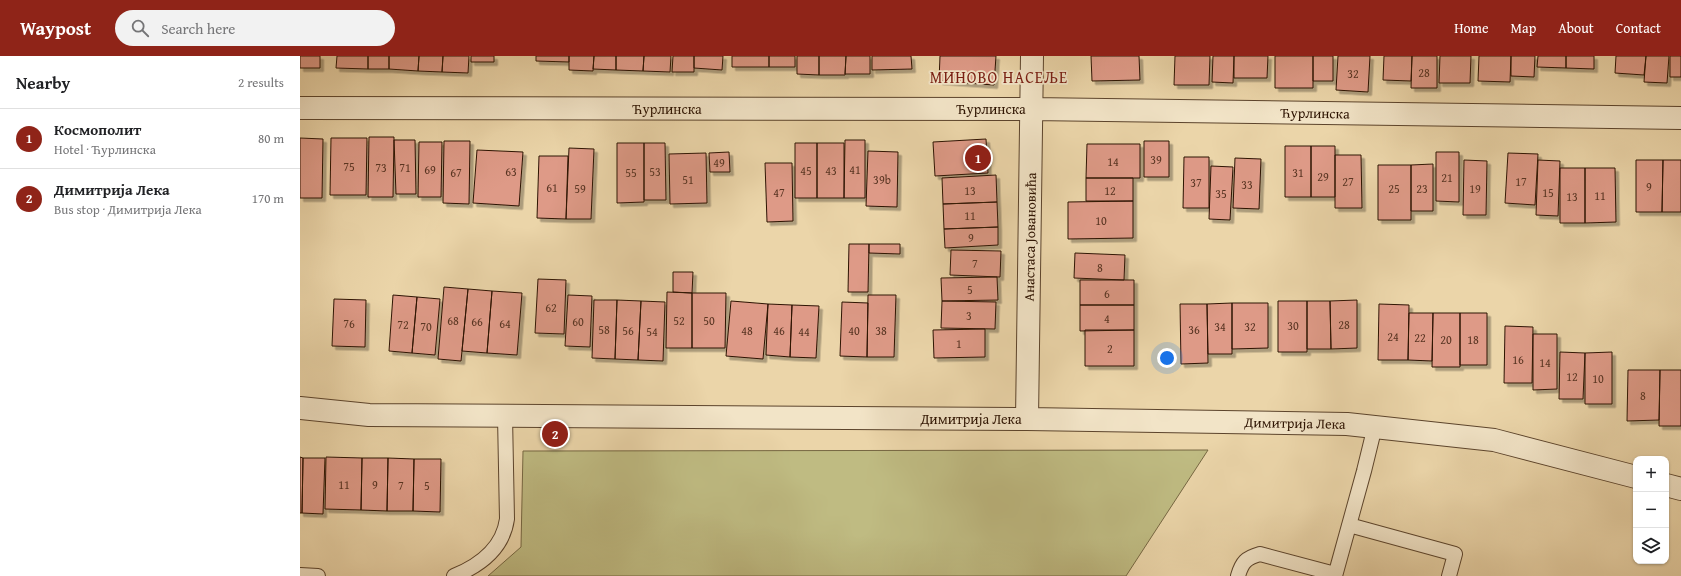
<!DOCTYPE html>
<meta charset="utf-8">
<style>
:root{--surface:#fff;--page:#f2f2f2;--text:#202124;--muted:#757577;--line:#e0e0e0;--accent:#8f2418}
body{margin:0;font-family:"Gentium Book Plus",serif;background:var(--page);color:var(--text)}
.controls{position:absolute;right:12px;bottom:12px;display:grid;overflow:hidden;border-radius:8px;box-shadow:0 1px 3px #0004}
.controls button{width:36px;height:36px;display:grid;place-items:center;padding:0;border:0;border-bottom:1px solid var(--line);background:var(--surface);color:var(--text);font:20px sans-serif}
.you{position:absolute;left:867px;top:302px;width:14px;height:14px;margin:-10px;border:3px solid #fff;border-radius:50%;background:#1a73e8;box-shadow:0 0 0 6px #1a73e833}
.badge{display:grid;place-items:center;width:26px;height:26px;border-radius:50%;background:var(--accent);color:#fff;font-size:13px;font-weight:700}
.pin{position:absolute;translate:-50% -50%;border:2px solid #fff;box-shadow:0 1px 4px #0006}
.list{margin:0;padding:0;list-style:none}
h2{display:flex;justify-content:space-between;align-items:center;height:52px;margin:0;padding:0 16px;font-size:17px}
h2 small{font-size:13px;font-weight:400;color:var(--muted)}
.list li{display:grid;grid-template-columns:26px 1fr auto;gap:12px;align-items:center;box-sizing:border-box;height:60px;padding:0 16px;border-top:1px solid var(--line)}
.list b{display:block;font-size:15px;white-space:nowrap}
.list p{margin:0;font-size:13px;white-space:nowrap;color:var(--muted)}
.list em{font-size:13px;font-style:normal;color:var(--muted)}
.icon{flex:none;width:22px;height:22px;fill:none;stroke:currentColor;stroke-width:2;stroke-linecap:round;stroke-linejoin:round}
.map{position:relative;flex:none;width:1381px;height:520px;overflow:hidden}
header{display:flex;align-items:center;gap:24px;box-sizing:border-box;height:56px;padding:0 20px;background:var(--accent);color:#fff}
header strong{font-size:19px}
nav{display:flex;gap:22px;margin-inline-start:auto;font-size:14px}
.search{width:280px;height:36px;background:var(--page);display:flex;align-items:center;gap:10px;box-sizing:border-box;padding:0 14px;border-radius:22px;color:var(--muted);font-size:15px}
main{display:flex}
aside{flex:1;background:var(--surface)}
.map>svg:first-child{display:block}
.green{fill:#bfbb82;stroke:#766742}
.building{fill:#de9a87;stroke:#2d1302;filter:url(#shadow)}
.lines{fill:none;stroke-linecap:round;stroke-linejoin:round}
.service-casing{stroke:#5c442c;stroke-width:16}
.minor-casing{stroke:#5c442c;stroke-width:24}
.service{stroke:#f2e4c7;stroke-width:14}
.minor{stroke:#f2e4c7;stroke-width:22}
.labels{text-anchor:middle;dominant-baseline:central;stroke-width:3.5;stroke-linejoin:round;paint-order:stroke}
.number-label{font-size:12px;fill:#593523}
.street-label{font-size:14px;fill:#2d1302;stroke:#f2e4c7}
.quarter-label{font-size:16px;letter-spacing:1px;fill:#7a1f14;stroke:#f2e4c7}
</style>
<header>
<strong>Waypost</strong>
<div class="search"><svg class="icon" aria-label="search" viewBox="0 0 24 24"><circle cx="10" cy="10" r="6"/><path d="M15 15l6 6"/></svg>Search here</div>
<nav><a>Home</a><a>Map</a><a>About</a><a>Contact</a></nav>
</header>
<main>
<aside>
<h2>Nearby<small>2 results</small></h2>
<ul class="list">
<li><span class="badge">1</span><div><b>Космополит</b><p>Hotel · Ћурлинска</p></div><em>80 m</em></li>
<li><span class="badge">2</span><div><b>Димитрија Лека</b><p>Bus stop · Димитрија Лека</p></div><em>170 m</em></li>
</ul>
</aside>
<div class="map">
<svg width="1381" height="520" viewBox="0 0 1381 520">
<defs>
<filter id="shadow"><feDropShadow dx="3.5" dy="3.5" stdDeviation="0" flood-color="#0004"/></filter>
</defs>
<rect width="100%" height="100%" fill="#ebd5a9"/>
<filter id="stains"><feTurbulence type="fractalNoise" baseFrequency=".005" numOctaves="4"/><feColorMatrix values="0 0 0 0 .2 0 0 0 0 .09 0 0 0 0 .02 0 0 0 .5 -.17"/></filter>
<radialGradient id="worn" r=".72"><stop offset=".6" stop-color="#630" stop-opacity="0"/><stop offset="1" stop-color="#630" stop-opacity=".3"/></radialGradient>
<path class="green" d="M908,394L826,520H188L221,491L223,395Z"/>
<path class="building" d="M0,0H20V12H0Z
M37,0H68V13L36,12Z
M68,0H89V13H68Z
M89,0H119L118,15L89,13Z
M119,0H143L142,16L118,15Z
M143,0H169L168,17L142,16Z
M171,0H194V6H171Z
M236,0H269V6L236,5Z
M269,0H294L293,15L269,14Z
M294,0H316V14L293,13Z
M316,0H344L343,15L316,14Z
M344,0H371L370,16L343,15Z
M373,0H394V16H372Z
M394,0H423L422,14L394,12Z
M432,0H469V11H432Z
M469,0H495V11H469Z
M497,0H519V19L497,18Z
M519,0H546L545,19H519Z
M546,0H570V18H545Z
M572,0H611L612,13L572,14Z
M640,0H696L694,29L639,25Z
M791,0H839L840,24L792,25Z
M875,0H910L909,29H874Z
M913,0H934L933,27L912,26Z
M934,0H968L967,22H934Z
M975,0H1013V32H975Z
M1013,0H1033V25H1013Z
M1038,0H1070L1068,36L1036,34Z
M1084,0H1112L1111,25L1083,24Z
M1112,0H1137V32H1111Z
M1140,0H1171L1170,27H1139Z
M1179,0H1211L1210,26L1178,25Z
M1211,0H1235L1234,21L1211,20Z
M1238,0H1266V12L1237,11Z
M1266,0H1294V13L1266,12Z
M1316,0H1346L1344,19L1315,17Z
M1346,0H1369L1367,27L1344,26Z
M1370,0H1381V21H1370Z
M69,81H94L93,141H68Z
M0,82L23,83L22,142H0Z
M31,82H67L66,139H30Z
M686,83L688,117L635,120L633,86Z
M94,84H115L116,138H96Z
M545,84H565V142H544Z
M144,85H170L169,148L143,147Z
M844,85H869V121H844Z
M119,86H142L141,141H118Z
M317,87H344V146L317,147Z
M344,87H365L366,144H344Z
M495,87H517V142H495Z
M517,87H544V142H517Z
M787,88H840V122H786Z
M985,90H1011V141H985Z
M1011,90H1035V141H1011Z
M269,92L294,93L291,163H266Z
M177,94L223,96L219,150L173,147Z
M568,95L598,96L597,151L566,150Z
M429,96L430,116H410L409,97Z
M1136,96H1159V146L1136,145Z
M406,97L407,147L370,148L369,98Z
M1208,97L1238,98L1235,149L1205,147Z
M1035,99H1061L1062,152H1035Z
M239,100H268L266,163L237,162Z
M884,101H909V152H883Z
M935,102L961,103L959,153L933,152Z
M1164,104L1187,105L1186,159H1163Z
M1238,104L1260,105L1258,160L1236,159Z
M1336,104H1363L1362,156H1336Z
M1363,104H1381V156H1362Z
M465,107H492L493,165L467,166Z
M1133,108V155H1111V109Z
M1078,109H1111V164H1078Z
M911,110L933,111L930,164L909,163Z
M1260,112H1285V167H1260Z
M1285,112H1315L1316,166L1285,167Z
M696,119L697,146L643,148L642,122Z
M786,122H833V145H786Z
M833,145V182L768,183V146Z
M697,146L698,171L644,173L643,148Z
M698,171V189L645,192L644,173Z
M549,188H569L568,236H548Z
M569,188H600V198L569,197Z
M651,194L701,195L700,221L650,219Z
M775,197L825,199L824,224L774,222Z
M373,216H393L392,237L373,236Z
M697,221L698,244L642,245L641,222Z
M238,223L266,224L264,278L235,277Z
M780,224H834V249H780Z
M144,231L168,233L161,305L138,303Z
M168,233L192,235L187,297L162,295Z
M192,235L222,237L217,299L187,297Z
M367,236L392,237V292H366Z
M392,237H426L425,292H392Z
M93,239L117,241L112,297L89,295Z
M268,239L292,240L290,291L265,290Z
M568,239H596L594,301H567Z
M117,241L140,243L135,299L112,297Z
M34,243L66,244L65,291L32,290Z
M294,244H317L315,303L292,302Z
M317,244L341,245L338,304L315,303Z
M1057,244V292L1031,293L1030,245Z
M341,245L365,246L363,305L338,304Z
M431,245L468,248L463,303L426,300Z
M642,245L696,246L695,273L641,272Z
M978,245H1007V296H978Z
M1007,245H1030L1031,293H1007Z
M542,246L568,247L567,301L540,300Z
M932,247H968V292L932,293Z
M932,247V298H908L907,248Z
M468,248L492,249L490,301L466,299Z
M880,248H907L908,307L881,308Z
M1079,248L1109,249L1108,304H1078Z
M492,249L519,250L516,302L490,301Z
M780,249H834V274L780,275Z
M1109,257H1133L1132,305L1108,304Z
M1133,257H1160V311H1132Z
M1160,257H1187V309H1160Z
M1205,270L1233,271L1232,327H1204Z
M685,273V301L634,302L633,274Z
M785,274H834V310H785Z
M1233,278H1257V333L1233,334Z
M1260,296L1285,297L1283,343H1259Z
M1312,296V348H1285V297Z
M1328,314H1360L1359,364L1327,365Z
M1360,314H1381V370H1359Z
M0,401L3,402L2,457H0Z
M26,401L62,402L61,454L25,453Z
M3,402H25L23,458L2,457Z
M62,402H88L87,455L61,454Z
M88,402L114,403L113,455H87Z
M114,403H141L140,456L113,455Z"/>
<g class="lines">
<defs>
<path id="service" d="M1049,469L1155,498L1149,520
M0,519L18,520
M154,520C181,509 203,492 207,463L205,360
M938,520C942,506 946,502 960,498L1035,518
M1035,520L1064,415L1075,370"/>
<path id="minor" d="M0,52L732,53L1381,62
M0,352L69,359L727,363L1047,368L1194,384L1336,421
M727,363L732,0
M1366,429L1381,433"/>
</defs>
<use href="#service" class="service-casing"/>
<use href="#minor" class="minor-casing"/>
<use href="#service" class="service"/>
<use href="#minor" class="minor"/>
</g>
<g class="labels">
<g class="number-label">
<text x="1124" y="16">28</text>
<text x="1053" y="17">32</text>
<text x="856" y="103">39</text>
<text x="813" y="105">14</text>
<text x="419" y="106">49</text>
<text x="49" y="110">75</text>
<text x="81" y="111">73</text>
<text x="105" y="111">71</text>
<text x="130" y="113">69</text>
<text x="555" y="113">41</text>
<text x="506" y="114">45</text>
<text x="531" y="114">43</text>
<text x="211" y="115">63</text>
<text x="355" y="115">53</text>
<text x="156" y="116">67</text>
<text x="331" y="116">55</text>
<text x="998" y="116">31</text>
<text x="1023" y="120">29</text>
<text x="1147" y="121">21</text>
<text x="388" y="123">51</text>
<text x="582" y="123">39b</text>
<text x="1048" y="125">27</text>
<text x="1221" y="125">17</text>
<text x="896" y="126">37</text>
<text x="947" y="128">33</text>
<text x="1349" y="130">9</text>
<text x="252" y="131">61</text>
<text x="280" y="132">59</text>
<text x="1094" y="132">25</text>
<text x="1122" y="132">23</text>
<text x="1175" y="132">19</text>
<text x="670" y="134">13</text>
<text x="810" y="134">12</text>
<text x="479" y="136">47</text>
<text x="1248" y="136">15</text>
<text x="921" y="137">35</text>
<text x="1300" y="139">11</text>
<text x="1272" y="140">13</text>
<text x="670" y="159">11</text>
<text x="801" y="164">10</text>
<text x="671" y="181">9</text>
<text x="675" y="207">7</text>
<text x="800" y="211">8</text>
<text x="670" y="233">5</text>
<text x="807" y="237">6</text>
<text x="251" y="251">62</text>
<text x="669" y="259">3</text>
<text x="807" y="262">4</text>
<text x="153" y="264">68</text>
<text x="379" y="264">52</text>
<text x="409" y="264">50</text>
<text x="177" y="265">66</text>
<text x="278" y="265">60</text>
<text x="49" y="267">76</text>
<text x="205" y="267">64</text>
<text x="103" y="268">72</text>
<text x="1044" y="268">28</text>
<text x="993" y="269">30</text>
<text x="126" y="270">70</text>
<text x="920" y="270">34</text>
<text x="950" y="270">32</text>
<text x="304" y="273">58</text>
<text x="894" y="273">36</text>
<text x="328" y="274">56</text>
<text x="447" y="274">48</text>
<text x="479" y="274">46</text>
<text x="554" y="274">40</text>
<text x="581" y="274">38</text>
<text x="352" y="275">54</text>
<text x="504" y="275">44</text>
<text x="1093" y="280">24</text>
<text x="1120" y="281">22</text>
<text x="1146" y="283">20</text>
<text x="1173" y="283">18</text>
<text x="659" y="287">1</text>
<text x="810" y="292">2</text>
<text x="1218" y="303">16</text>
<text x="1245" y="306">14</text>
<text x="1272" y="320">12</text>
<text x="1298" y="322">10</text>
<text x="1343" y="339">8</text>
<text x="44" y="428">11</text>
<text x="75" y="428">9</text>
<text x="101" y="429">7</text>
<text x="127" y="429">5</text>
</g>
<g class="street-label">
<text x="367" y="53">Ћурлинска</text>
<text x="691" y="53">Ћурлинска</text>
<text transform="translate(1015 57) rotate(1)">Ћурлинска</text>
<text transform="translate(730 181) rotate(-89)">Анастаса Јовановића</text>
<text x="671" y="363">Димитрија Лека</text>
<text transform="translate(995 367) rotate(1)">Димитрија Лека</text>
</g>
<g class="quarter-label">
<text x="699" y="21">МИНОВО НАСЕЉЕ</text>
</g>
</g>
<rect width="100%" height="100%" filter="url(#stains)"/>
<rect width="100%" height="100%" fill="url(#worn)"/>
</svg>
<div class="controls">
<button>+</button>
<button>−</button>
<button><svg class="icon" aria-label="layers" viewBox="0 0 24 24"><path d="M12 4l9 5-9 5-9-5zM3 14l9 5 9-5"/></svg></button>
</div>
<div class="you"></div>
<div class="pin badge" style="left:678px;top:102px">1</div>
<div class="pin badge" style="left:255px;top:378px">2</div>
</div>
</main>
